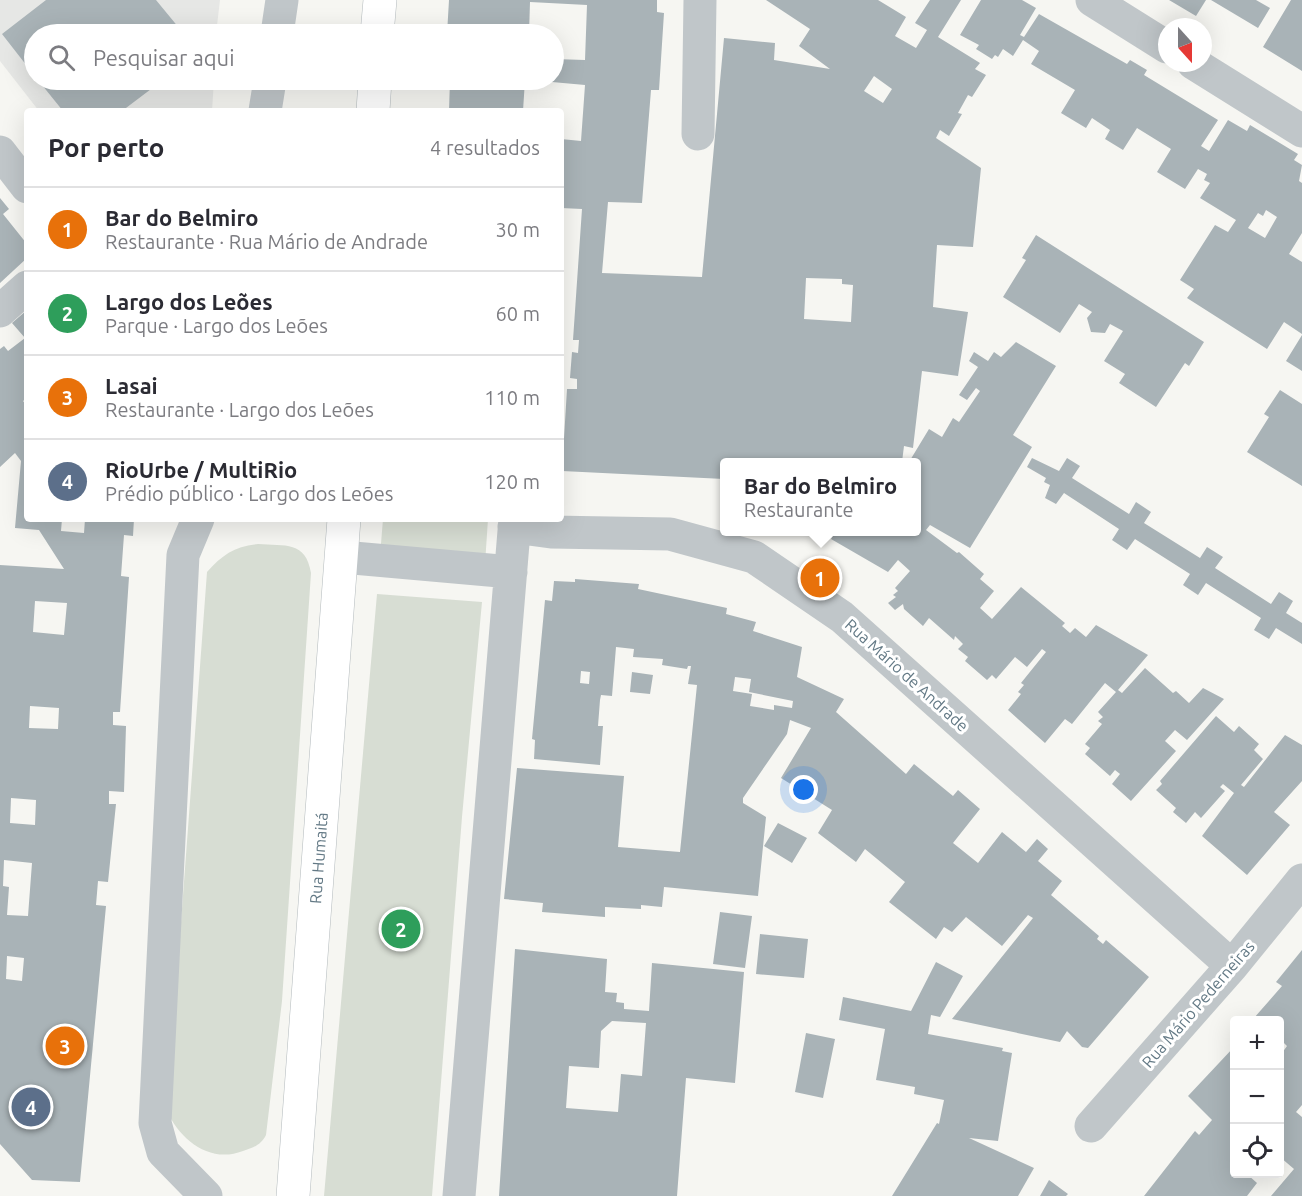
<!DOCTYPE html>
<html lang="pt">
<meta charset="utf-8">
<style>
:root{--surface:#fff;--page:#f2f2f3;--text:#2b2b33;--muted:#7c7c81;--line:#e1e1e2;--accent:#eb3b1c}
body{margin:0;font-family:Ubuntu,sans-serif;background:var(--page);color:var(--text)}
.controls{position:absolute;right:18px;bottom:18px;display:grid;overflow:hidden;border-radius:6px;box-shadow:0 6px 24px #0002}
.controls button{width:54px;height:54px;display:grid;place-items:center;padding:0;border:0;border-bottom:2px solid var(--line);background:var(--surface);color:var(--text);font:30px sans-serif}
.compass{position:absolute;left:1158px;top:18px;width:54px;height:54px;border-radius:50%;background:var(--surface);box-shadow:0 6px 24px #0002;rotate:159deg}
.you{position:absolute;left:804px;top:790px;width:21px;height:21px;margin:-15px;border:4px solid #fff;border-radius:50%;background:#1a73e8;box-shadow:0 0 0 9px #1a73e833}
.badge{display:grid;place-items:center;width:39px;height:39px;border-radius:50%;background:var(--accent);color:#fff;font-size:20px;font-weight:700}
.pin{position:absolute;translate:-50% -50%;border:3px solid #fff;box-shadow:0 2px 6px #0006}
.popup{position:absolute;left:720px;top:458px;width:201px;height:78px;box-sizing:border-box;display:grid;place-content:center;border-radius:6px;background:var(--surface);filter:drop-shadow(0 2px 4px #0005);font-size:20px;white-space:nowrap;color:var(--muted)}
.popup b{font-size:22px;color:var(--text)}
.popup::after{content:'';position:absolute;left:50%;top:100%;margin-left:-12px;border:12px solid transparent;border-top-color:var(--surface)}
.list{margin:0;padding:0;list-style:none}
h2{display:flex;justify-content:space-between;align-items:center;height:78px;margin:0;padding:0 24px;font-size:26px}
h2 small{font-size:20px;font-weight:400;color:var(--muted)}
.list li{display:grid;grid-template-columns:39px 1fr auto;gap:18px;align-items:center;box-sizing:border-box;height:84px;padding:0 24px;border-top:2px solid var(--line)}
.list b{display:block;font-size:22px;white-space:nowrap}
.list p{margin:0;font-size:20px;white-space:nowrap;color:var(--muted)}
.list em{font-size:20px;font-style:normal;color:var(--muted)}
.icon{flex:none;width:33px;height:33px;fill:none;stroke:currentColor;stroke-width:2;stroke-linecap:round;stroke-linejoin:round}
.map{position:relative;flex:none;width:1302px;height:1196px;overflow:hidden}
.search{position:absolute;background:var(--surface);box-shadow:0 6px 24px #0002;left:24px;top:24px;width:540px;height:66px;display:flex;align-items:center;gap:15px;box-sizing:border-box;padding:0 21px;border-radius:33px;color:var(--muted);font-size:22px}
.panel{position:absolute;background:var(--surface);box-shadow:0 6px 24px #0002;left:24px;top:108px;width:540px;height:414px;border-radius:6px}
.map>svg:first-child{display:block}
.built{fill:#e6e7e5}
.green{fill:#d7ddd3}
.building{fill:#a9b3b7;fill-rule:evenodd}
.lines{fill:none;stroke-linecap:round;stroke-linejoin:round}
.secondary-casing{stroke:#b3babd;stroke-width:34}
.street{stroke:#c0c6c9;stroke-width:33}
.secondary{stroke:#fff;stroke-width:33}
.labels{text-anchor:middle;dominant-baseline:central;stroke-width:6;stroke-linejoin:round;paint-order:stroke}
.street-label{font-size:16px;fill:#637985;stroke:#fff}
</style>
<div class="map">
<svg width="1302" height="1196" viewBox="0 0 1302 1196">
<rect width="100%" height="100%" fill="#f6f6f2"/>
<path class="built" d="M0,0H220L216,34H34V80H214L212,111H39L0,61Z"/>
<path class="green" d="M383,519H488L485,564L380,556Z
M258,544C285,546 306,541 311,573L282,1001L266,1135C261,1145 253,1148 243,1151C210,1164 180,1140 167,1111L207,572C222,555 235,546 258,544Z
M377,594L482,602L462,817L432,1196H324Z"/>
<path class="building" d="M46,0H156L184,34H34V75L2,34Z
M449,0H657V12L664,13L659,90H651L642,203L608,202L602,273L702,277L724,38L775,43L774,60L830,69L799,46L810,29L766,0H878L906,17L895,36L916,48L927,30L915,23L930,0H961L938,37L980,63L975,69L986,75L972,97L968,95L958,113L962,114L949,136L940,130L936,138L981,168L973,247L937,245L933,307L968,312L958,376L922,371L913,448L904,446L902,462H724V479L562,471L567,389H577V379L570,378L572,352L578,353L579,340H573L582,209L561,208V139L581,141L585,85L530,80H554V59L585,60L587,5L530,2L529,34H447ZM874,76L892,89L883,103L864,91ZM806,278L842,279V284L853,285L851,322L804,319Z
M981,0H1022L1036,8L1020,35L1024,37L1039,14L1127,64L1130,60L1147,70L1144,75L1218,120L1201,146L1209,151L1228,120L1247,131L1250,125L1298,154L1294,160L1302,165L1299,181L1302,183V233L1289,254L1302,262V334L1284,322L1267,349L1187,298L1194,289L1180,280L1215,225L1228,232L1236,220L1200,198L1210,183L1204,180L1207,174L1198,169L1185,189L1157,172L1171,149L1137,128L1123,150L1105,139L1110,130L1092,118L1086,128L1061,113L1075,90L1031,64L1039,51L1023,40L1013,56L1003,49L998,57L995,55L992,59L976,49L979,45L960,35ZM1266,210L1277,217L1265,238L1248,228L1258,213L1263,216Z
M1169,0H1206L1196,16Z
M1211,0H1256L1270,8L1258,28Z
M1291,0H1302V71L1263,47Z
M38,80H163L122,111H63Z
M450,80H525L523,111H449Z
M0,198L9,209L3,214L27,244V258L0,283Z
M1036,235L1204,342L1189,366L1185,363L1156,407L1119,383L1125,374L1104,361L1123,331L1110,324L1105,333L1091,332L1087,318L1092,312L1079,304L1060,333L1003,297L1026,260L1022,258Z
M27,310V398L23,401L27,406V519H62L61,531L84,533L85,519H134L133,536L124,535L121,576L129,577L120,712H113V725L126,726L124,792L109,791V804H116L108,882L98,881L96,905L106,906L80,1182L32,1180L0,1144V565L64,569L39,530L15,528L21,461L15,453L0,467V349L4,346L8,351L25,338L12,323ZM35,601L67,603L64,635L33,632ZM30,706L59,708L58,729L29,728ZM11,798L36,800L35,825L10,823ZM4,860L32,863L28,916L7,915L9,887L3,886ZM7,956L24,958L22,981L6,979Z
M1302,335V371L1286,361Z
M1016,342L1056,366L1013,435L1032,447L970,548L930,525L926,530L957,553L959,552L984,574L980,579L994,591L980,608L992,619L1021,587L1065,623L1062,626L1070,633L1075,628L1086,637L1096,625L1148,655L1118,690L1122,693L1145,668L1173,693L1176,691L1189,703L1203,688L1224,699L1187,740L1175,730L1165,741L1176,751L1131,801L1112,784L1120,774L1115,770L1110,776L1085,754L1090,748L1085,744L1102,724L1098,721L1103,717L1098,712L1116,692L1105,683L1072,724L1065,719L1045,743L1008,710L1021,694L1018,692L1024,685L1021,683L1046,652L1042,649L1027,667L1015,657L996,679L992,675L987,680L965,661L968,657L958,649L963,644L955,636L954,640L929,618L923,626L904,609L903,604L895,610L888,603L896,597L893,595L898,591L895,588L910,571L898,560L888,572L831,539L835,532L916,531V462H909L929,429L942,437L953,418L959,422L980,391L976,388L967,400L959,395L978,367L969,361L974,352L988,361L994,352L1001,357Z
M1280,390L1302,404V486L1247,452L1269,417L1264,414Z
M1032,458L1059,471L1067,458L1080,466L1072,478L1129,514L1136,502L1151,512L1144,523L1200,558L1207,547L1223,557L1215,568L1271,604L1279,592L1293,601L1286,613L1302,623V644L1276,628L1269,639L1254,630L1261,618L1206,583L1198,595L1183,585L1190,574L1135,539L1127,550L1112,540L1119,529L1064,493L1056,504L1045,498L1050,485L1044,482L1046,478L1027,467Z
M575,579L639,584L638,589L727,608L726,614L756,622L753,631L802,647L797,677L844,699L836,712L906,774L914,764L953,796L958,790L980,809L953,843L978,863L1002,832L1026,852L1037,839L1048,849L1038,861L1062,881L1051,895L1099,936L1097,939L1103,944L1106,940L1149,977L1088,1048L1082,1047L1067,1031L1060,1042L952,1019L1033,918L1028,915L1002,946L966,917L952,932L944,927L936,939L889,902L905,882L865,849L856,862L818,833L832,810L781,778L811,728L790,720L787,734L743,798V803L766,817L758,896L664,887L662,907L641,905V909L605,907V917L542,912L543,903L504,899L517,768L624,776L618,847L680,852L697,685L688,684L691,666H688L687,669L662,665L663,659L633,657L634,649L616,647L612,696L601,695L600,700L598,726H603L600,765L534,759L535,740L532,739L545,600L552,601L554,581L575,582ZM581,671L590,672L589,684L580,683ZM735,677L751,679L749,692L793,701L792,708L774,705V710L750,706L752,694L733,691Z
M632,672L653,675L650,694L630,692Z
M1216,716L1234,732L1239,726L1259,744L1254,750L1263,759L1241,785L1244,787L1285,735L1302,745V781L1274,812L1290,825L1247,875L1202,836L1234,793L1223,784L1220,787L1225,791L1201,818L1195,812L1186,823L1173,812L1176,808L1156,790L1162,784L1160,781Z
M778,823L807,838L792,863L764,846Z
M720,912L752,916L745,968L713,964Z
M760,934L808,939L804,978L756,974Z
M515,949L607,959L605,992L617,993L616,1002L624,1003V1009L649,1011L652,963L744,972L735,1083L686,1078L677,1196H499ZM612,1021L646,1023L642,1076L621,1074L618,1112L566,1108L569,1066L599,1068L601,1031Z
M1302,950V1105L1296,1112L1302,1117V1196H1271L1294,1169L1280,1157V1051L1282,1053L1287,1046L1280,1039V1020L1254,1018L1282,986L1276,982Z
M936,962L963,976L940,1017L931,1015L928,1034L1003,1048L1002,1051L1012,1053L998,1141L969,1138L1034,1168L1018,1196H892L937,1123L939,1124L944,1100L914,1094L915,1087L876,1080L885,1029L839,1020L843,997L911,1011Z
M806,1033L835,1039L823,1098L795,1092Z
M1234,1047V1174H1250L1248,1175L1257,1183L1247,1196H1144L1195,1131L1199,1135L1212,1120L1188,1096Z
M1049,1180L1068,1194L1066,1196H1040Z"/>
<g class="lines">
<defs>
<g id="secondary">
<path d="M377,34L380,0"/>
<path d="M373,111L375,80"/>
<path id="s1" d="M293,1196L344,519"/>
</g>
</defs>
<use href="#secondary" class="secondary-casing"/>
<path class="street" d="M1092,0L1167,47
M277,34L282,0
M1193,63L1302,131
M265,111L270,80
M698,134L700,0
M0,152L27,187
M0,311L27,287
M198,519L183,555L155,1123L163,1152L206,1196
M514,527L551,532L670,534L754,557L842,617L1232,966
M342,557L511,572
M1091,1126L1232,966L1302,880
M459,1196L515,519"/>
<use href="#secondary" class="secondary"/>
</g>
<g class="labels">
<g class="street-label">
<text transform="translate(907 675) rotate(42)">Rua Mário de Andrade</text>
<text stroke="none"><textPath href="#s1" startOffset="339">Rua Humaitá</textPath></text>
<text transform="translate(1198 1004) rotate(-49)">Rua Mário Pederneiras</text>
</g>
</g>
</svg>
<div class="controls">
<button>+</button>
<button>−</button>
<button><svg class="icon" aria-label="locate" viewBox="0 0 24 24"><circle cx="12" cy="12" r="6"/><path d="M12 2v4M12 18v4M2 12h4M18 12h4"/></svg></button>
</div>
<svg class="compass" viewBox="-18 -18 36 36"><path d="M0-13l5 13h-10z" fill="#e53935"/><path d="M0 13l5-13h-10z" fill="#7c7c81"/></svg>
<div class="you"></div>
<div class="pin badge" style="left:820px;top:578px;background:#e8710a">1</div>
<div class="popup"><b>Bar do Belmiro</b>Restaurante</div>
<div class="pin badge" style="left:401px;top:929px;background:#2e9e5b">2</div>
<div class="pin badge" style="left:65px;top:1046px;background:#e8710a">3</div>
<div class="pin badge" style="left:31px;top:1107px;background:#5c6f8a">4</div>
<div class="search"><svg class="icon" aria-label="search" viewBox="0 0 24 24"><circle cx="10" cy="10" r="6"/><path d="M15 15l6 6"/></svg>Pesquisar aqui</div>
<section class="panel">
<h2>Por perto<small>4 resultados</small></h2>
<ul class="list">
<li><span class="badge" style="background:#e8710a">1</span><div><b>Bar do Belmiro</b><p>Restaurante · Rua Mário de Andrade</p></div><em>30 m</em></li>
<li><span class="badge" style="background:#2e9e5b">2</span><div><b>Largo dos Leões</b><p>Parque · Largo dos Leões</p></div><em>60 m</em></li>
<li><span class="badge" style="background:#e8710a">3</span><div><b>Lasai</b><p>Restaurante · Largo dos Leões</p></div><em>110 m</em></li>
<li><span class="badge" style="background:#5c6f8a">4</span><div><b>RioUrbe / MultiRio</b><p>Prédio público · Largo dos Leões</p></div><em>120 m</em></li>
</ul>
</section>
</div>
